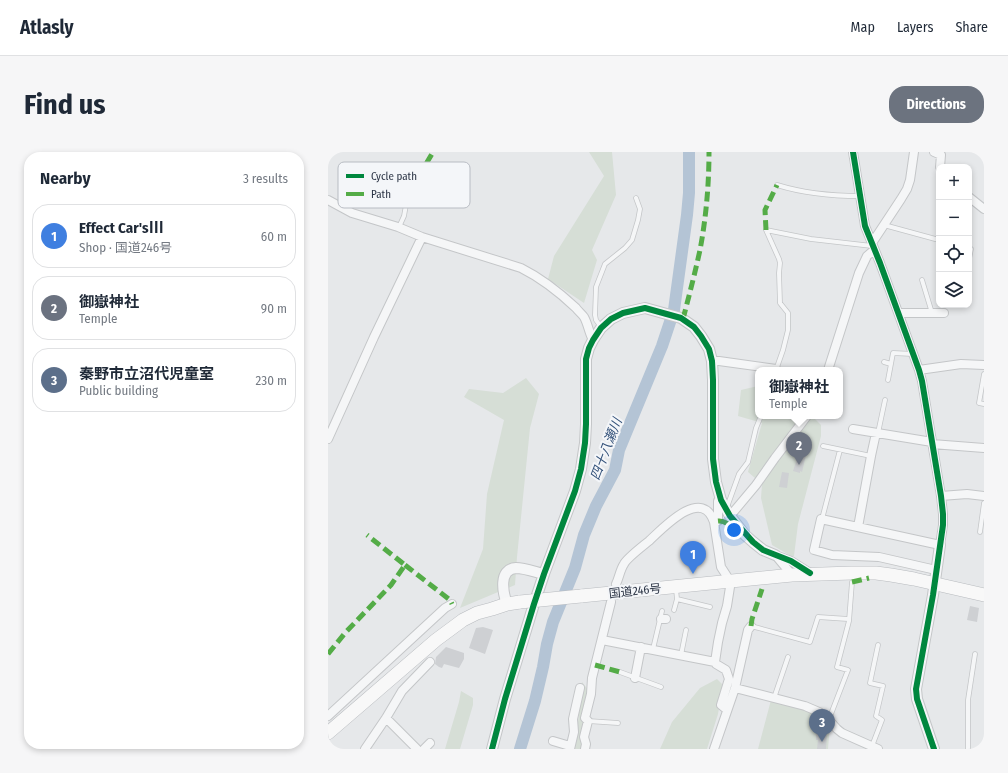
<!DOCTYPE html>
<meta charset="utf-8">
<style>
:root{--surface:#fff;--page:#f6f6f7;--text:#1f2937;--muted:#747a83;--line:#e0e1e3;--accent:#6c737f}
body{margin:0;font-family:"Fira Sans Condensed","Noto Sans JP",sans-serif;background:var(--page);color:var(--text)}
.controls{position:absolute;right:12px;top:12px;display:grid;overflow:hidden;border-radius:8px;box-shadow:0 2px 6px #0003}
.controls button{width:36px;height:36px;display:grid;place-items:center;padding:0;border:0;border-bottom:1px solid var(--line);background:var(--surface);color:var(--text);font:20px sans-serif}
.you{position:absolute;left:406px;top:378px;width:14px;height:14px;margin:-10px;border:3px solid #fff;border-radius:50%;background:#1a73e8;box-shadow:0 0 0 6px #1a73e833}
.badge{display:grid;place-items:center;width:26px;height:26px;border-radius:50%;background:var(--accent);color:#fff;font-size:13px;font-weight:700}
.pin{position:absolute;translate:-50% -33px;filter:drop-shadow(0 1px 2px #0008)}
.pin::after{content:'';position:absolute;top:21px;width:14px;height:12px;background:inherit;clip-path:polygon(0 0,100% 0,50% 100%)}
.popup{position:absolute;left:427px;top:215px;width:88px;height:52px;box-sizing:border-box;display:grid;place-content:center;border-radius:8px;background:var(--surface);filter:drop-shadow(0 1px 3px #0005);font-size:13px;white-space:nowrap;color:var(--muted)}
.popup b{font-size:15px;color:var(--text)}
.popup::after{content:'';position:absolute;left:50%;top:100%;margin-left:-8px;border:8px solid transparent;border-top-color:var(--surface)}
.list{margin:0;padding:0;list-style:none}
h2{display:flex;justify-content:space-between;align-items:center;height:52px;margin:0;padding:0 16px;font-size:17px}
h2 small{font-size:13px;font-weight:400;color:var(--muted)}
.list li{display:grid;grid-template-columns:26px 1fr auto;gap:12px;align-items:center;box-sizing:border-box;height:64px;margin:0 8px 8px;padding:0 8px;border:1px solid var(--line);border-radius:16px}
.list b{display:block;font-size:15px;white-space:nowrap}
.list p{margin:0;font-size:13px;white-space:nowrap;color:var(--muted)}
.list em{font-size:13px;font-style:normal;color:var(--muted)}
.icon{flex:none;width:22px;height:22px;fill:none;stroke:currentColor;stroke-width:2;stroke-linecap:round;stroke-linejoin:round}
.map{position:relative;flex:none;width:656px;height:597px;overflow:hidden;border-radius:16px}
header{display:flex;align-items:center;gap:24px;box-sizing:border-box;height:56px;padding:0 20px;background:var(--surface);border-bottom:1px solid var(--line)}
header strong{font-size:19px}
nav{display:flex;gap:22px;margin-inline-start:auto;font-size:14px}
.intro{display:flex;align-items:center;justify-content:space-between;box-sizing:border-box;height:96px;padding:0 24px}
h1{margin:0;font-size:28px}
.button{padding:10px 18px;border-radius:16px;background:var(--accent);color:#fff;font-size:14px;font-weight:700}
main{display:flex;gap:24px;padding:0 24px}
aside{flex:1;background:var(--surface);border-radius:16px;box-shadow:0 2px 6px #0003}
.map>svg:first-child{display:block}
.green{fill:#d6ded6}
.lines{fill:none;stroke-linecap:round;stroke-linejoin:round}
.river{stroke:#b4c4d5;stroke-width:12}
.building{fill:#ced0d3}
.service-casing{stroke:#c4c6c8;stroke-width:5.5}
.minor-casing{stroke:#c4c6c8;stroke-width:10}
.tertiary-casing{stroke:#c4c6c8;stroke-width:12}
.trunk-casing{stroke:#b8bbbf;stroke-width:14}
.service{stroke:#f5f6f7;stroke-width:4}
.minor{stroke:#f5f6f7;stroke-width:8}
.tertiary{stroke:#f5f6f7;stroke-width:10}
.trunk{stroke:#f8f8f8;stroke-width:13}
.trunk-bridge-casing{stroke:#b8bbbf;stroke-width:14;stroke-linecap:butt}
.trunk-bridge{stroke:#f8f8f8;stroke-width:13}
.quiet{stroke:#54ac47;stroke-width:5;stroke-dasharray:10 5;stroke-linecap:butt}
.cycleway-casing{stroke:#f4f6f9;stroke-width:8}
.cycleway{stroke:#00873e;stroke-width:6}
.labels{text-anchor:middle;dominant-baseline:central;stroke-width:4;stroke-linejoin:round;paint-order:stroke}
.street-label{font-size:12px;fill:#2b3445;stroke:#f4f6f9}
.water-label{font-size:13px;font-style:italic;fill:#34527a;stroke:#f4f6f9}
.key{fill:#f4f6f9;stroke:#b8bcc3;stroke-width:1}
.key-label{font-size:11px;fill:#2b3445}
</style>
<header>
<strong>Atlasly</strong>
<nav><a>Map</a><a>Layers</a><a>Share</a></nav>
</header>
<div class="intro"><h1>Find us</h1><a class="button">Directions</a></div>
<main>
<aside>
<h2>Nearby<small>3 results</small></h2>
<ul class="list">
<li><span class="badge" style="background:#3f7fe0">1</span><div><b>Effect Car'sⅢ</b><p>Shop · 国道246号</p></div><em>60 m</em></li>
<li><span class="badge" style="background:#6b7280">2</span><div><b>御嶽神社</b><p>Temple</p></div><em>90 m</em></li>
<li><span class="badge" style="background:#5c6f8a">3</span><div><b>秦野市立沼代児童室</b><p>Public building</p></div><em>230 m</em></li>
</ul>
</aside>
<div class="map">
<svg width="656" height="597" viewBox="0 0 656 597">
<rect width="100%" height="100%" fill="#e6e8ea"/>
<path class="green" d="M261,0H284L288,43L264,98L269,108L256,151L220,127L226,104L276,24Z
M198,226L211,242L202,276L189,405L187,433L132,456L155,397L159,342L176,268L136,245L141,237L175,241Z
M430,234V264H484L493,273V284L470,372L466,404H463L444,393L433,346L434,332L420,320L434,271L410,264L413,238Z
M389,527L395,533L390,562L379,597H332L344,570L372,536Z
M254,530L261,539L254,597H246L248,591Z
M133,539L145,546V553L132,597H117L131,550Z
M443,548L484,559L502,573L500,597H430Z"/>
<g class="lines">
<path class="river" d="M192,597L207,549L215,515L219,492L225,470L247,416L256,383L268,354L287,318L291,298L334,194L346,158L359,63L361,41V0"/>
</g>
<path class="building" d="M471,301L478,303L474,320L472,319V321L465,319Z
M454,320L461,321L459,336L451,335Z
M642,454L651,456L649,470L639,468Z
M155,475L165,478L157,502L141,496L148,476Z
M118,495L136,501V507L131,516L116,512L114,516L111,515L107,512L108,505Z
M488,581H499L498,597H489L490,588H488Z"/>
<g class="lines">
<defs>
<path id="service" d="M449,33C475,41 505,44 532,44
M556,73L611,88
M71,75L76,64L78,53L91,24
M438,78L451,107L452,111L451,121L452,151L460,161V178L455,198L448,218
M438,78L483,87L544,94
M641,97H643L641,107
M594,128L604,161
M273,175L268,168L267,163L268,135L277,112L297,96L304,88L310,68L312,57L308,46
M556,210L563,212
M656,222L651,251L656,252
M560,228L565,201L585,202
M550,281L557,248
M495,294L543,304
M399,355L411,322L420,310L428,276L433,264
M494,367L512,298
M652,380L656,351
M349,447L382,455
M346,458L349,447L348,437
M423,474L482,490L490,465L520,467
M325,497L334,459
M353,503L358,478
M292,520L333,535
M446,546L460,505
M500,567L503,562L520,518L509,515L521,469L524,430
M260,569L290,571
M544,594L554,568L548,564L555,534L542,531L550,493
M640,597V548L647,502"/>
<path id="minor" d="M525,0L537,74L552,111L591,218L594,229L613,344L615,362V373L612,393L493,367L486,398L504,403L551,405L608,418
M606,0L613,3L612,15
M641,45L656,57
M0,48L24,61L70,75L94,85L193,116C213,126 231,140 248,156C250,159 254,162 256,165C260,172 261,181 265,188
M544,91L573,47L579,37L582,28L586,0
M571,161H616
M384,209H391L448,217
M500,218L531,121L539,104L546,98
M591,218L633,212L656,213
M525,277L604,290
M0,287L46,185L94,85
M604,292L656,296
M613,344L639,342L656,344
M402,364L428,333L447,306L479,264
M386,370L390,369V349L393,348
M530,375L543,304L548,281
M447,403L463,409L482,421
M449,405L464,423
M288,432C291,426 292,418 296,412C299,406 315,394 321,389C335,376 374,334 386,370L393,415L402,429V435L399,454L394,471L390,490L387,510
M333,467H338
M274,488L387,510L388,512L398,518L401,527L393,553L399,558
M307,526L313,495
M407,536L477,554L491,560L500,567L509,577L514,581L550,597
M0,564L117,456L124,452
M58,566L89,597
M225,589L242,594
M37,597L58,566L74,539L102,510
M96,597L102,591
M242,597L246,580L245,567L252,536
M257,597L258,592L256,585L260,569L257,566L263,542L264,526L283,450
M386,597L407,536L420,478L423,474"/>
<path id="tertiary" d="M179,452C175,441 170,417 188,416C197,416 207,420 216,422
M164,597L177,547L206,452L216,422L247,339L253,317L257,291L258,272V207L261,196L265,188L273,176L283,167L295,161L317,156L353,166L366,175L373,184L381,197L384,209L385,228V307L388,330L393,348L402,364L417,383L425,390L435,398L447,403
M606,597L589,547L588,537L605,443L612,393"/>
<path id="trunk" d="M253,444L464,423L524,421H548L563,423L586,427L656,443
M0,581L108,488L135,468L149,461L164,457L179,452L192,450"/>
</defs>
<use href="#service" class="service-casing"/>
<use href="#minor" class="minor-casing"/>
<use href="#tertiary" class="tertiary-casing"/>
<use href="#trunk" class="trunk-casing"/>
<use href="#service" class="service"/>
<use href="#minor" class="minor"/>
<use href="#tertiary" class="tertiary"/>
<use href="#trunk" class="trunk"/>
<defs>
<path id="trunk-bridge" d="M192,450L253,444"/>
</defs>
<use href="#trunk-bridge" class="trunk-bridge-casing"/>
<use href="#trunk-bridge" class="trunk-bridge"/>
<path class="quiet" d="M91,24L105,0
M438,78L437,58L449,33
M355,167C361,144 367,121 372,98C378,66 381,33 381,0
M390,369C399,368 403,377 412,377
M77,413L122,448L124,452
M524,430L541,426
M423,474L424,467L434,437
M0,502L17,481L63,433L77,413L39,383
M267,513L292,520"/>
<defs>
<path id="cycleway" d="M525,0L537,74L552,111L591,218L594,229L613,344L615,362V373L605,443L588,537L589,547L606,597
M164,597L177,547L206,452L216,422L247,339L253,317L257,291L258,272V207L261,196L265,188L273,176L283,167L295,161L317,156L353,166L366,175L373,184L381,197L384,209L385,228V307L388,330L393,348L402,364L425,390L435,398L463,409L482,421"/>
</defs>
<use href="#cycleway" class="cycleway-casing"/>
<use href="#cycleway" class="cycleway"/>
</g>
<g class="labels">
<g class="street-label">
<text transform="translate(307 439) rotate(-6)">国道246号</text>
</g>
<g class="water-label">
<text transform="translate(278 297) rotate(-69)">四十八瀬川</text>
</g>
</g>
<rect x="10" y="10" width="132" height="46" rx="6" class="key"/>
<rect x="18" y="22" width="18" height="4" fill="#00873e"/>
<rect x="18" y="40" width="18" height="4" fill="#54ac47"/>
<g class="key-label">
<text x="43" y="28">Cycle path</text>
<text x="43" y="46">Path</text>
</g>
</svg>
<div class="controls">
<button>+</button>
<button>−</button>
<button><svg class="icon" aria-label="locate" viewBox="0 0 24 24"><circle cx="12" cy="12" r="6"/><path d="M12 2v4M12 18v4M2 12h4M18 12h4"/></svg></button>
<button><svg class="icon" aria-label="layers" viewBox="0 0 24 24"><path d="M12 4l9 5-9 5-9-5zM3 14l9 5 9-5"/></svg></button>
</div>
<div class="you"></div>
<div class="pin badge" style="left:365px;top:422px;background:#3f7fe0">1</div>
<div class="pin badge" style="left:471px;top:313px;background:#6b7280">2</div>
<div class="popup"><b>御嶽神社</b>Temple</div>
<div class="pin badge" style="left:494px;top:590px;background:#5c6f8a">3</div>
</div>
</main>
